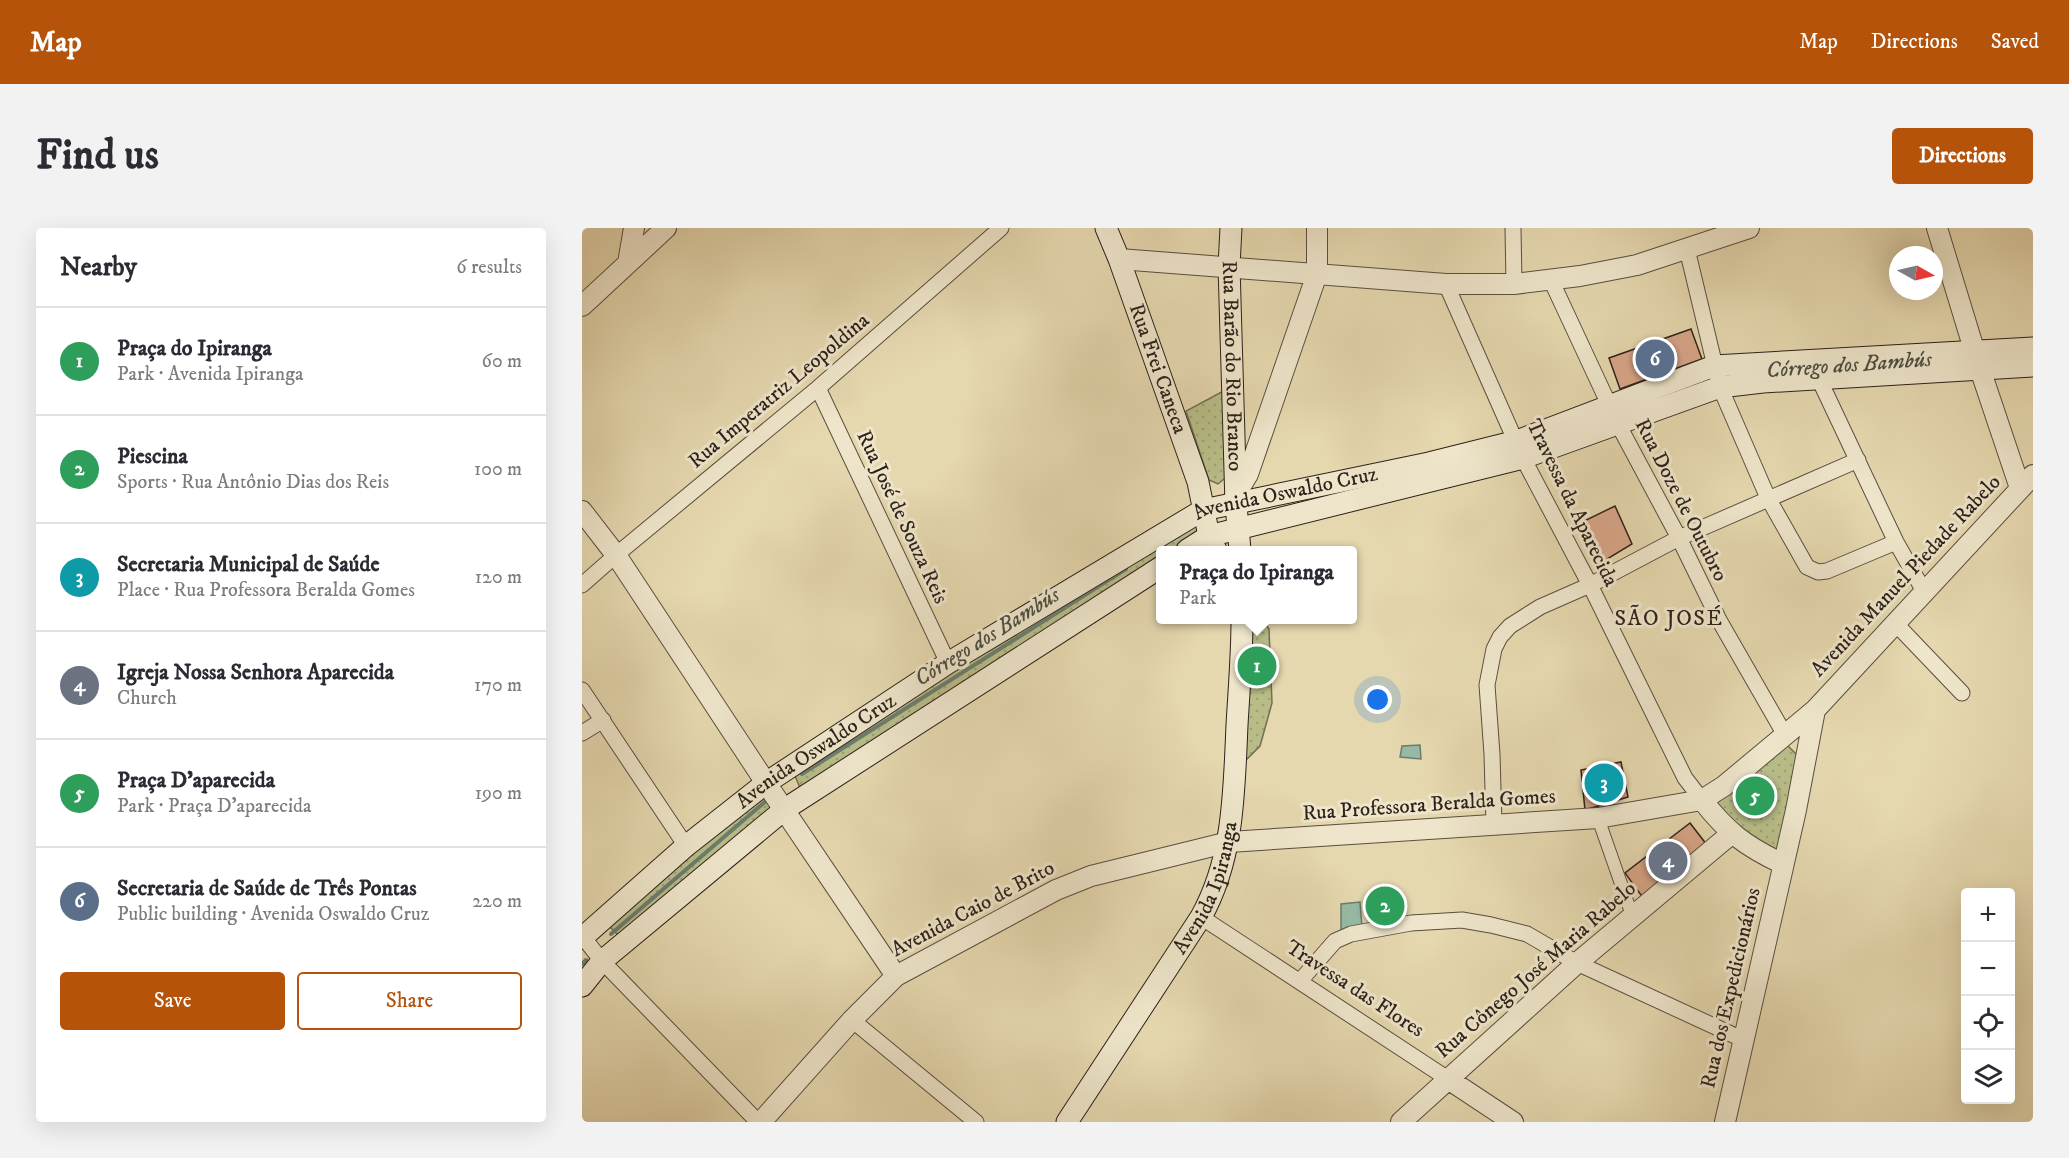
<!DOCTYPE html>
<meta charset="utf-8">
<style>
:root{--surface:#fff;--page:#f2f2f3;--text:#2b2b33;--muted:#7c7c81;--line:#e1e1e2;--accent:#b45309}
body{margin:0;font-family:"IM FELL DW Pica",serif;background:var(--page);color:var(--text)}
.controls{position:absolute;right:18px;bottom:18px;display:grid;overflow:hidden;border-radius:6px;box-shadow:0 6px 24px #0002}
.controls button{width:54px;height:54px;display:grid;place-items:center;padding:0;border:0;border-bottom:2px solid var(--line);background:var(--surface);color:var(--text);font:30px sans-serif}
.compass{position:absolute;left:1307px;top:18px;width:54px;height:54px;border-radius:50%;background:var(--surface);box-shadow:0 6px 24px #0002;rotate:98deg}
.you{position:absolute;left:796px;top:472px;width:21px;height:21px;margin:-15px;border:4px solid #fff;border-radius:50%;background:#1a73e8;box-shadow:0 0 0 9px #1a73e833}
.badge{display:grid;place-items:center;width:39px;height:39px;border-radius:50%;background:var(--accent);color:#fff;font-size:20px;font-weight:700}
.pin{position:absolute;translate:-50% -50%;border:3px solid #fff;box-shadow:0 2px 6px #0006}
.popup{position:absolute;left:574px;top:318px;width:201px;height:78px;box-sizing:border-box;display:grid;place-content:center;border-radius:6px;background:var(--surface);filter:drop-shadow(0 2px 4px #0005);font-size:20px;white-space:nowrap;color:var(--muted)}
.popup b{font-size:22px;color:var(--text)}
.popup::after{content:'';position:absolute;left:50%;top:100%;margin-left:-12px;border:12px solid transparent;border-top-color:var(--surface)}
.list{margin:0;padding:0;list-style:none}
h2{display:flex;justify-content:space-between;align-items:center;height:78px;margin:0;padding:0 24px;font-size:26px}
h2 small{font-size:20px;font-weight:400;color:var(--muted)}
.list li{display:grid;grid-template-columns:39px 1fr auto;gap:18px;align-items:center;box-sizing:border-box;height:108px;padding:0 24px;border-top:2px solid var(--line)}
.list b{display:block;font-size:22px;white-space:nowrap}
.list p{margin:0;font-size:20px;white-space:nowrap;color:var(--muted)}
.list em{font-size:20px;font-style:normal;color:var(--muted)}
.actions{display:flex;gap:12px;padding:18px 24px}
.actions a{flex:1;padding:14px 0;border:2px solid var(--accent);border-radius:6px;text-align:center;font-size:21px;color:var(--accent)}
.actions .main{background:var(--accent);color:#fff}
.icon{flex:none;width:33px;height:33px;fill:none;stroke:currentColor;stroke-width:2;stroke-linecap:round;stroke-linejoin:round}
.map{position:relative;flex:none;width:1451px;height:894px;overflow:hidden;border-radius:6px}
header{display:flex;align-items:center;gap:36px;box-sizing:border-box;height:84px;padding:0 30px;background:var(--accent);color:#fff}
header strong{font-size:28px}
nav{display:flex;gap:33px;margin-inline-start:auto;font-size:21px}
.intro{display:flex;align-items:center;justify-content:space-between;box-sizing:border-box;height:144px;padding:0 36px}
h1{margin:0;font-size:42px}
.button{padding:15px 27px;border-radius:6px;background:var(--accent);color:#fff;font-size:21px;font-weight:700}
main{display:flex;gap:36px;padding:0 36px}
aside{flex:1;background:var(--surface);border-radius:6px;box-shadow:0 6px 24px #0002}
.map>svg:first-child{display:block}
.green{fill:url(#green-dots);stroke:#726f52;stroke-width:1.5}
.water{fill:#97baa5;stroke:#6c7d6e;stroke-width:1.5}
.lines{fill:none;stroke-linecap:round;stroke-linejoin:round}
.stream{stroke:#6c7d6e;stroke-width:4}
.building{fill:#d9a689;stroke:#2c211b;stroke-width:1.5}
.pedestrian-casing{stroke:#5a4e40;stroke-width:14}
.minor-casing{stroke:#5a4e40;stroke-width:17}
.tertiary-casing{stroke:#5a4e40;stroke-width:22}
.secondary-casing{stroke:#2c211b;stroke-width:23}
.pedestrian{stroke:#eee5ca;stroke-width:12}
.minor{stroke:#eee5ca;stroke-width:15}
.tertiary{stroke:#eee5ca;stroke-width:20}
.secondary{stroke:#eee5ca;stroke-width:21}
.labels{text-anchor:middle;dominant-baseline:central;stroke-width:6;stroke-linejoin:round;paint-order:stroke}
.street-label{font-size:21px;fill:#2c211b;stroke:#eee5ca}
.water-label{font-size:22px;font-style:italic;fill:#4c4f44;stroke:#eee5ca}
.neighbourhood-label{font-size:22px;letter-spacing:1.5px;fill:#2c211b;stroke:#eee5ca}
</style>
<header>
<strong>Map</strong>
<nav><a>Map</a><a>Directions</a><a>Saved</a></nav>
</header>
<div class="intro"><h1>Find us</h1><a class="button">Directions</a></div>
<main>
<aside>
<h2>Nearby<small>6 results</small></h2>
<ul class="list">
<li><span class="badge" style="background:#2e9e5b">1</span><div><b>Praça do Ipiranga</b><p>Park · Avenida Ipiranga</p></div><em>60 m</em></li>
<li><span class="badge" style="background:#2e9e5b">2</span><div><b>Piescina</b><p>Sports · Rua Antônio Dias dos Reis</p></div><em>100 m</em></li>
<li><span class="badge" style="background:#0f9aa8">3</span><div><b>Secretaria Municipal de Saúde</b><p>Place · Rua Professora Beralda Gomes</p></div><em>120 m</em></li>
<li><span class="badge" style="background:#6b7280">4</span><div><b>Igreja Nossa Senhora Aparecida</b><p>Church</p></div><em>170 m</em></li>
<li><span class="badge" style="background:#2e9e5b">5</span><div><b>Praça D'aparecida</b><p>Park · Praça D'aparecida</p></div><em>190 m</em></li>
<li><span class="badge" style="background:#5c6f8a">6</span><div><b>Secretaria de Saúde de Três Pontas</b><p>Public building · Avenida Oswaldo Cruz</p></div><em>220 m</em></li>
</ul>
<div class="actions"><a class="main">Save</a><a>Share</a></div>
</aside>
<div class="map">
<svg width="1451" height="894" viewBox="0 0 1451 894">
<defs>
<pattern id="green-dots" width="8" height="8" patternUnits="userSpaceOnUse" patternTransform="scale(1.5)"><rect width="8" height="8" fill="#b8bd88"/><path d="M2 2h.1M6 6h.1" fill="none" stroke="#9ea275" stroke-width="1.8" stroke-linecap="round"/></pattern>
</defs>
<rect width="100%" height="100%" fill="#e5d7ae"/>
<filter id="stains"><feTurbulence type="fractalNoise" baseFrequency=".00333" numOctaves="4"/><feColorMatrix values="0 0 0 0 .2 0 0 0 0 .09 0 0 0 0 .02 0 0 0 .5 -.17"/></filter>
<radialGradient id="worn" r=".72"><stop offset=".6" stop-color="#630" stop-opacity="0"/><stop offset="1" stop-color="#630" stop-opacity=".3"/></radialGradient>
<path class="green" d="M647,160L648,246L636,256L627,252L604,183Z
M610,292L619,307L594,322H579V332L218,560L212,545Z
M664,392H681L687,401L690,475L678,518L654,542Z
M1202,514L1219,531L1198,628L1178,621L1127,573Z
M183,562L193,578L36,707L26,697Z"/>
<path class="water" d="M838,517L839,531L818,529L820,518Z
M813,665L815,689L793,690L791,666Z
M778,674L780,699L759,705V676Z"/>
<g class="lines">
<path class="stream" d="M220,546L544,341
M29,706L184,573
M0,736L4,732"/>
</g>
<path class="building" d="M1109,101L1120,131L1038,161L1027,130Z
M1033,278L1050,316L1017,336L998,295Z
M1039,534L1046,569L1003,582L999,542Z
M1108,595L1128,621L1064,674L1043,645Z"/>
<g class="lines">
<defs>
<path id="pedestrian" d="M1016,590L1051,690"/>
<path id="minor" d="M931,0L932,56
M1105,21L1138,159L1186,270L1225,339L1236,344L1245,343L1314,314
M969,52L1036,196L1097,310L1137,392L1203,507
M864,56L941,230L1008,357L1103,550L1120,572
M1237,151L1314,314L1343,365
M236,160L366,435
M0,357L34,327L236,160L419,0
M1313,395L1380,465
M0,462L104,618
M0,505L21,492
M912,597L910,526L905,457L912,421L918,409L928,398L958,379L1008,357L1097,310L1276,232
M619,689L866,851
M1,709L20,733L176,894
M718,753L753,713L769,706L829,695L880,692L909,697L945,706L995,735L1162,812
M270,792L394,894"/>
<path id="tertiary" d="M1355,0L1398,141L1438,260
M537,31L864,56H932L998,48L1055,37L1167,0
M46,35L52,0
M0,78L84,0
M654,266L666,246L735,46V0
M0,283L34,327L184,555L314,748
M1120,572C1145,604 1163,618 1201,636
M866,851L931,894
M179,894L270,792L314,748L474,662L509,648L647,614L1016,590L1120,572L1142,558L1233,482L1451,247
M819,894L995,735L1149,606
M1143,894L1214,582L1233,482"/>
<g id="secondary">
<path id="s1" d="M524,0L537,31L616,254L627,308L634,322"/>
<path id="s2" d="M649,0L647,38L654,277L658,322"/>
<path d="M605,322L627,308L941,230L1138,159L1181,154L1451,138"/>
<path id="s3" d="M0,710L104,618L184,555L366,435L621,282L847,235L935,213L1132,138L1451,120"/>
<path d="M0,758L20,733L203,581L579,339"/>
<path id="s4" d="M485,894L619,689C652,630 652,564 655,497C657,462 660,427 660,392"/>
</g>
</defs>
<use href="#pedestrian" class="pedestrian-casing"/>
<use href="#minor" class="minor-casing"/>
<use href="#tertiary" class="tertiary-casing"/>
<use href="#secondary" class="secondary-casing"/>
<use href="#pedestrian" class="pedestrian"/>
<use href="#minor" class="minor"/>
<use href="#tertiary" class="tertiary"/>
<use href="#secondary" class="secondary"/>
</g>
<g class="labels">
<g class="street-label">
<text stroke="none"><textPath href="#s2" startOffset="138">Rua Barão do Rio Branco</textPath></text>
<text stroke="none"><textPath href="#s1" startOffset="150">Rua Frei Caneca</textPath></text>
<text transform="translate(197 163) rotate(-40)">Rua Imperatriz Leopoldina</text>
<text stroke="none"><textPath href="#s3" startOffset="840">Avenida Oswaldo Cruz</textPath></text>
<text transform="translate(1099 272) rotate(63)">Rua Doze de Outubro</text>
<text transform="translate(990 275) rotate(64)">Travessa da Aparecida</text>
<text transform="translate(320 289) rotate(65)">Rua José de Souza Reis</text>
<text transform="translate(1324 348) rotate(-47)">Avenida Manuel Piedade Rabelo</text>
<text stroke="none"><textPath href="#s3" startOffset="300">Avenida Oswaldo Cruz</textPath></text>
<text transform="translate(847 577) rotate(-4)">Rua Professora Beralda Gomes</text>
<text stroke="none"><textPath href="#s4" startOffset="274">Avenida Ipiranga</textPath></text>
<text transform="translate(391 681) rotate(-28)">Avenida Caio de Brito</text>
<text transform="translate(954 742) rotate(-41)">Rua Cônego José Maria Rabelo</text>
<text transform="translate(1149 760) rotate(-77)">Rua dos Expedicionários</text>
<text transform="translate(773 761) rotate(33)">Travessa das Flores</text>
</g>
<g class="water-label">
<text transform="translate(1267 137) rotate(-4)">Córrego dos Bambús</text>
<text transform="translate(405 409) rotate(-32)">Córrego dos Bambús</text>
</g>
<g class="neighbourhood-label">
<text x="1087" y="390">SÃO JOSÉ</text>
</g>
</g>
<rect width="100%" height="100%" filter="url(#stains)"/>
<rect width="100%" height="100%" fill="url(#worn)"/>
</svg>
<div class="controls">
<button>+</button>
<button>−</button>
<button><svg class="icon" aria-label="locate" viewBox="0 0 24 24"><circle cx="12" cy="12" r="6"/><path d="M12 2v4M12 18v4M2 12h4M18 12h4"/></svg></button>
<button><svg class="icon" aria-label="layers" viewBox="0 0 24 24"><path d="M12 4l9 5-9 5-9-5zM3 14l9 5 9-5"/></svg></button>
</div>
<svg class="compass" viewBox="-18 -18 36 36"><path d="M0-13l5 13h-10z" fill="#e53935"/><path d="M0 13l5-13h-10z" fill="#7c7c81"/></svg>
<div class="you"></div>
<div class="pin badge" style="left:675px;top:438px;background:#2e9e5b">1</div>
<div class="popup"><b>Praça do Ipiranga</b>Park</div>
<div class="pin badge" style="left:803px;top:678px;background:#2e9e5b">2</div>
<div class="pin badge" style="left:1022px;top:555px;background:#0f9aa8">3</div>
<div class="pin badge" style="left:1086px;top:633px;background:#6b7280">4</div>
<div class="pin badge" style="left:1173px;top:568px;background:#2e9e5b">5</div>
<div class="pin badge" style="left:1073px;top:131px;background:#5c6f8a">6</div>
</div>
</main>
